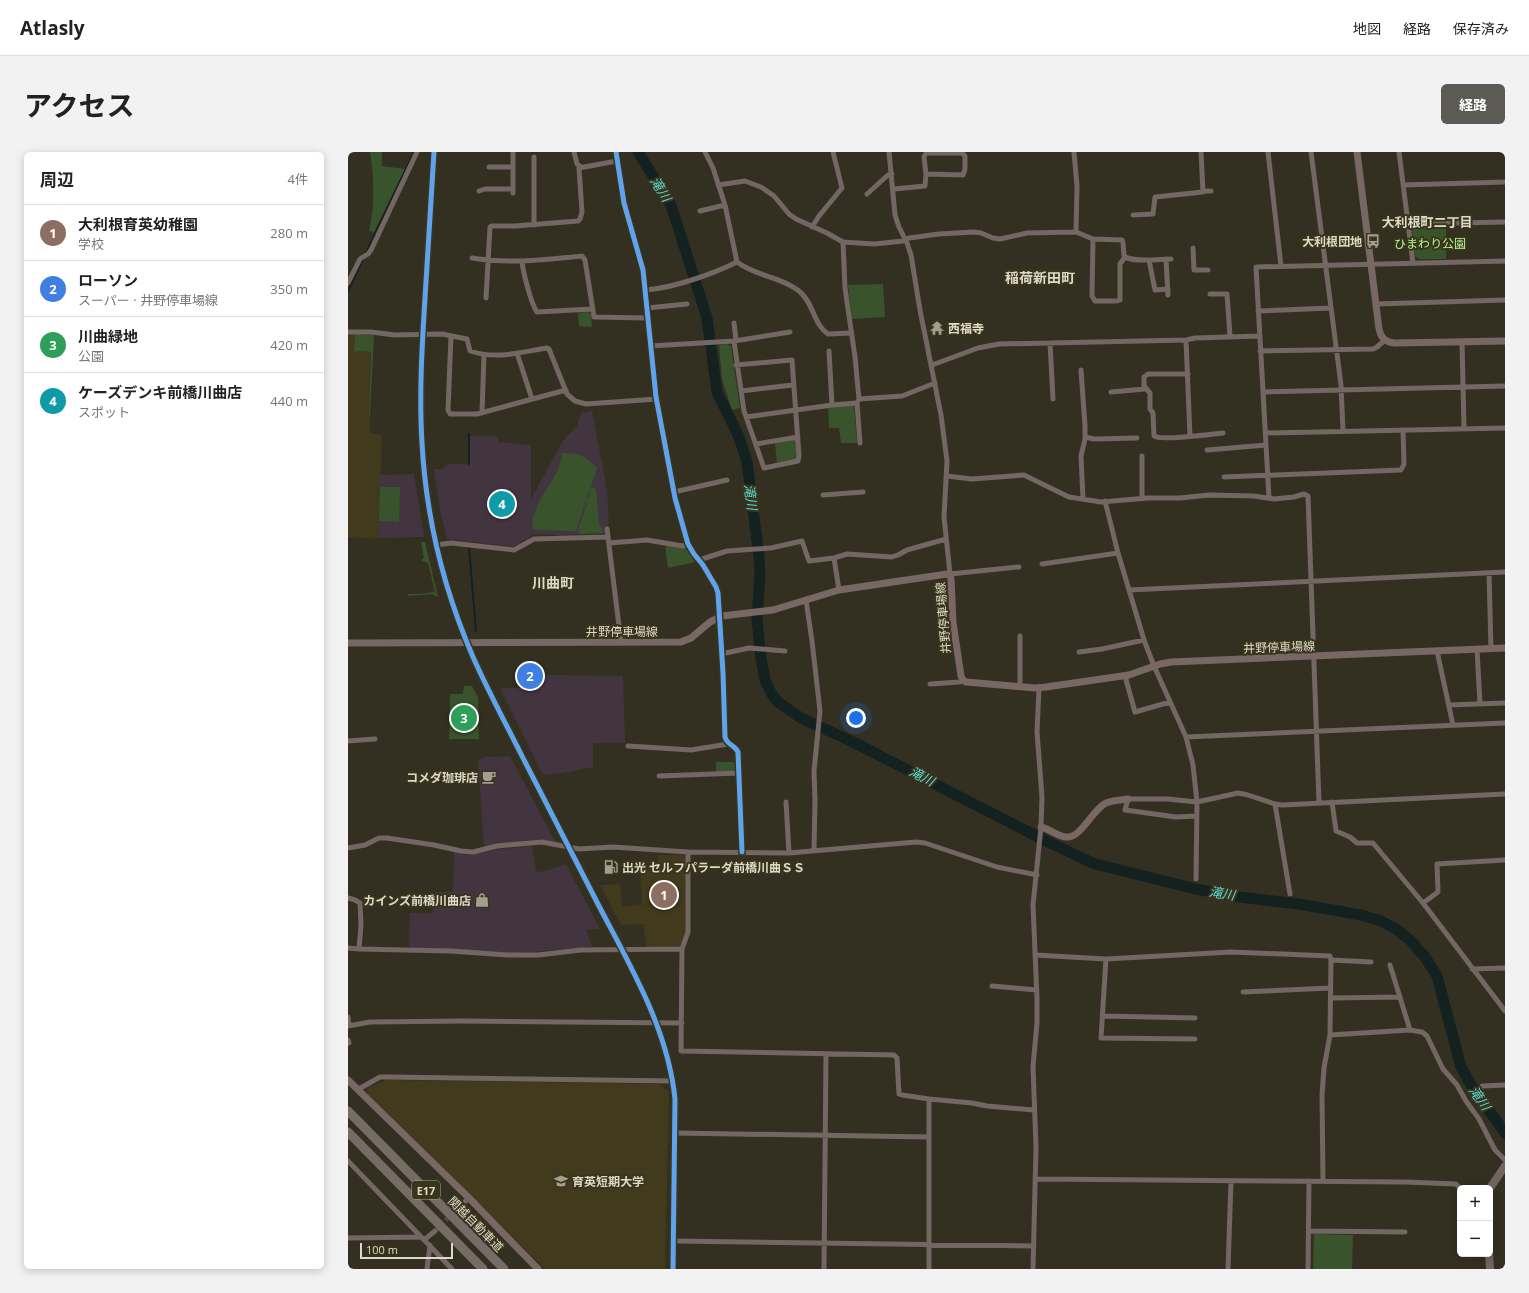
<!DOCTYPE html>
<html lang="ja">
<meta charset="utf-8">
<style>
:root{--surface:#fff;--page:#f2f2f2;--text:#222;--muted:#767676;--line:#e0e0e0;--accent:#5c5a54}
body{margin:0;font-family:"Open Sans","Noto Sans JP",sans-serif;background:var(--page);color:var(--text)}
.controls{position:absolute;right:12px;bottom:12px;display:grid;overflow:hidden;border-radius:6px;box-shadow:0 2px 10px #0003}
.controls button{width:36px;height:36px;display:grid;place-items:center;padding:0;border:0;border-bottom:1px solid var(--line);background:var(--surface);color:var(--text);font:20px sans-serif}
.scale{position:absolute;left:12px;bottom:10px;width:93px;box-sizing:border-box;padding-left:4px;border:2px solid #dedacb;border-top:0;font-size:11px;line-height:14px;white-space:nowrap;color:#dedacb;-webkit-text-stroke:3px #3a341b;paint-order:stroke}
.you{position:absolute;left:508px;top:566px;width:14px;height:14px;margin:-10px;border:3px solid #fff;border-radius:50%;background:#1a73e8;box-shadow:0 0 0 6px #1a73e833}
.badge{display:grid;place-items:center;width:26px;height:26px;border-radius:50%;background:var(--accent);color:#fff;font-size:13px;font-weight:700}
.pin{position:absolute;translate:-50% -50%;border:2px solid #fff;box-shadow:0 1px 4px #0006}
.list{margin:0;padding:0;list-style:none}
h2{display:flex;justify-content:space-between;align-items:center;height:52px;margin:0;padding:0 16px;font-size:17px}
h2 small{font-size:13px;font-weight:400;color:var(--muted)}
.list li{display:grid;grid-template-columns:26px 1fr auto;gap:12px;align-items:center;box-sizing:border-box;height:56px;padding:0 16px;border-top:1px solid var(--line)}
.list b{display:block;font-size:15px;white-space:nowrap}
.list p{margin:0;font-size:13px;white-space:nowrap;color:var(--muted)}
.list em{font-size:13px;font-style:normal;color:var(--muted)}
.map{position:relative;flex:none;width:1157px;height:1117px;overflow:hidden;border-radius:6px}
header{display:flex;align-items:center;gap:24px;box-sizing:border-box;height:56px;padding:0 20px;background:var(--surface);border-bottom:1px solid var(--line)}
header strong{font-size:19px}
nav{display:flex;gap:22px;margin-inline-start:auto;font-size:14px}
.intro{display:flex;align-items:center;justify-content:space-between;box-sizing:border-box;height:96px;padding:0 24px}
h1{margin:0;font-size:28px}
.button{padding:10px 18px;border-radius:6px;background:var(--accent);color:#fff;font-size:14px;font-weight:700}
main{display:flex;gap:24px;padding:0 24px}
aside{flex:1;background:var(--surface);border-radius:6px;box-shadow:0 2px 10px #0003}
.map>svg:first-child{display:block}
.commercial{fill:#43353f}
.built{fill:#413a1c}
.green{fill:#39532c}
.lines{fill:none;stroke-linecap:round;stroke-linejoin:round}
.stream{stroke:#132221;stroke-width:2}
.river{stroke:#132221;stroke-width:11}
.street-tunnel{stroke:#4d4a3b;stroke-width:5;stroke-dasharray:5 2.5;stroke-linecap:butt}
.street{stroke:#746663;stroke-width:5}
.secondary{stroke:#786763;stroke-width:7}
.primary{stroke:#73655e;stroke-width:8}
.highway{stroke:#746c65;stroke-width:9}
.cycleway-casing{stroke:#3a341b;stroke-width:8}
.cycleway{stroke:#60a3ed;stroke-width:5}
.labels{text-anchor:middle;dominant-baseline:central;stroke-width:4;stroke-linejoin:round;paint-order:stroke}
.shield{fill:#3a341b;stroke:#ada896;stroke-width:1}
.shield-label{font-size:11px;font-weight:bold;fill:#dedacb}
.poi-label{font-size:12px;font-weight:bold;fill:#dedacb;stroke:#3a341b;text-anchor:end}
.park-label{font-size:12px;fill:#b2f696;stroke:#3a341b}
.street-label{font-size:12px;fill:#dedacb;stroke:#3a341b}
.water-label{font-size:13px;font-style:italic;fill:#56dadd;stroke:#3a341b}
.neighbourhood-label{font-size:13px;font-weight:bold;fill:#dedacb;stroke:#3a341b}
.quarter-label{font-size:14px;font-weight:bold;fill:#dedacb;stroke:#3a341b}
</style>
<header>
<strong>Atlasly</strong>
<nav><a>地図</a><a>経路</a><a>保存済み</a></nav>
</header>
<div class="intro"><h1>アクセス</h1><a class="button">経路</a></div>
<main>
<aside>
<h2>周辺<small>4件</small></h2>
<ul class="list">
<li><span class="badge" style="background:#8d6e63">1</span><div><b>大利根育英幼稚園</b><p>学校</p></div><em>280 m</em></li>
<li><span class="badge" style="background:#3f7fe0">2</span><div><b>ローソン</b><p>スーパー · 井野停車場線</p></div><em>350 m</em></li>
<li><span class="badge" style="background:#2e9e5b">3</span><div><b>川曲緑地</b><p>公園</p></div><em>420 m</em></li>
<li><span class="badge" style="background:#0f9aa8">4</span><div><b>ケーズデンキ前橋川曲店</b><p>スポット</p></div><em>440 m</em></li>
</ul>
</aside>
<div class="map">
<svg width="1157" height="1117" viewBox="0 0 1157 1117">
<rect width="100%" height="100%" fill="#333022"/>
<path class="commercial" d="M244,259L257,327L260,351L261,381L213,383L183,382V384L166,394H161L99,387L92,358L86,317H94L101,312H122V284H146L150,286V290L183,293V347L214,290L229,274L233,261Z
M66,322L76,385L30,386L32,323Z
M195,523L275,524L277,591H245V615L215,621L195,623L152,536H190V532H194Z
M162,604L208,691L193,687L136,694L130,608L137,605Z
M184,694L188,720L197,719L218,712L252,777L238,778L244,795L169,801L61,796L62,761H85L87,740H105L106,700L120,703L153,697Z"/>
<path class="built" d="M0,182H6L7,184L9,199L23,200L21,262L22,263V281L34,283L30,386L26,387L0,385Z
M310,703H335L338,705V780L333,795H298L296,772L273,773L252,733L272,732L274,754L294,753L292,716L310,717Z
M38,928L311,932L321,939L317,1117H197L20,942L19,936Z"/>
<path class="green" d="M22,0H34V14L57,17L26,80L21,79C27,54 26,25 22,0Z
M1098,74V107H1071L1067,104L1064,77L1067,75Z
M535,132L537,165L504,167L500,133Z
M240,160L243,163L244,175L231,174L230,161Z
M6,182L26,183L22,263H21L23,200L10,199L6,201L7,184Z
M378,192L383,194L392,256L384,258L374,227L371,193Z
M506,253L509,291H493L491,276H481L480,255Z
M447,288L449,290L450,305L447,308L429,311L427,291Z
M214,301C232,301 237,304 249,316L228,379L190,378L184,377C183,349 212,328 214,301Z
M32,335H52L51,370L31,369Z
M243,335L248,337L251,371L256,381L232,382L230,378L232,371H235L233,369L235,362H237L236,360L237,355L240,353L238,351L240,345H243L241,342Z
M73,390H77L90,445L84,442L60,444V442H71L87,440L80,411L74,409V407L76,406Z
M320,394C339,395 338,394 347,410L320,416L317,395Z
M116,534H124L130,545L131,587H101L102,542H115Z
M368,610H386L388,615L385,619L368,620Z
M966,1082L1005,1083L1004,1117H965Z"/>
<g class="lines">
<path class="stream" d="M18,101L66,0
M0,139L15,107
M121,282V312
M121,395L128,479"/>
<path class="river" d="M290,0L323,53L359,166L369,240L391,285L399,310L411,404L412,422L409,467L413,507L417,528L423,541L430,550L453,566L505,590L696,688L747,712L848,737L891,745L951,752L1013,763L1033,769L1048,777L1062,788L1077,805L1089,824L1113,915L1123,933L1157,981"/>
<path class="street-tunnel" d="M87,1079L110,1056"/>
<path class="street" d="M226,0L229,12L233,15
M268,0L276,51L295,118L308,245L327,346L340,392L346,402L355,413L368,435L370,441L375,521L377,585C379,593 387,593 390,600L394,700
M357,0L365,16L377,53L389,110C407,124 434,125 451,139C466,151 465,172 480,182L503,181
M541,0L547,63L551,75L559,91L563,103L572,158L593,263L599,309L596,365L602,422L671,415
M920,0L933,114
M963,0L993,233L995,279
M1051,0L1065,111
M186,5V73
M141,15H165
M370,33L397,29L413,35L426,44L441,62L448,67L479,81L495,90L526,92L555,89L561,86L591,82L626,80L633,81L645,86L652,87L679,81L728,80L729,34L726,0
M1055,33L1157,30
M546,37L577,34L578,22L576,5L578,1H614L617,4V17L615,23L578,22
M131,39L137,37H165
M855,39H863
M165,41V0
M519,42L540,23L544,22
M352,59L377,53
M785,63L805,62L807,45L855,40L853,0
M1060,72L1157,70
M464,75L471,64L494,36L485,0
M728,80L745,87L774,88L775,91L776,104C784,111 812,107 823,107
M745,87L744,144L747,149H769L772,148V112L777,105
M495,90L497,136L507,205L511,247
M845,96L846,118H860
M124,106C161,112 197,108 234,104L237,108L246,165L300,166
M818,107L820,143
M801,108L807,138L820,137
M174,109C175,120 183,152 189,160L244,157
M0,131L12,107L20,102L23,98L69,0
M298,138C325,136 365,122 389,110
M862,142H879L882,184
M138,146L142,75L144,74H167L230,69L232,67L234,60L231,16L269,9
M1028,152L1157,148
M299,156L339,152
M910,159L983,156
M386,171L388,188
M0,180H23L47,183L94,182L119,187L122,199C148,208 173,200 199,196L201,197L219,242L227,249L238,252L309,247
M103,184L100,258L102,262H129L218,238
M838,188L842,284
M386,189L442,180
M1114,190L1116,276
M702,191L705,247
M302,194L386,189L396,259L416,316L450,309L451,304L444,208L388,213
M481,199L484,253
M912,199L1025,197L1029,195L1037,188
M169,201L184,247
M584,213L630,196L651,192L838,188L847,186L912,184
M733,218L737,274V287L733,304L735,347
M840,222H800L796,225V234L802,241V257L805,261L806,284C813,289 863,282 875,281
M393,239L445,233
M763,240L797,237
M915,240L1157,234
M509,251L512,291
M134,261L136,203
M398,265L484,253L509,251L511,247L554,244L587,231
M917,281L1157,276
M737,285L746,287L789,286
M408,292L450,285
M859,298L918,293
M599,324L624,327L676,323L721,345L753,350L800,346H832L861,343L906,344L926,347L946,345L956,342L960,344L971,651
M876,325L1053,318L1056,312L1055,278
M326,340L379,328
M475,343L515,340
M794,346V304
M921,346L908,115L1157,109
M757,349L770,401L796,488L806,514L838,585L845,613L849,650L848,727
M259,377L273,490
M261,391L299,388L329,393L336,394L340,392
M88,393L103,391L166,398L186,387L260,385
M486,406L491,438
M351,408L379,399L423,396L454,389L461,409L486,406L499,402L544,405L550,403L559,398L598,387
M694,412L770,401
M1141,421L1143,497
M781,438L1157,420
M458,448L464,489L472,559L466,619L467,649L466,698
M1129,498L1132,552
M1089,499L1105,573
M731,500L754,497L796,488
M373,502L401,496L437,499
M777,524L787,560L822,550
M582,532L612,530L615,528
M672,534V484
M1101,553L1157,551
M838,585L1157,571
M0,589L27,587
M280,594L343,598L380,592
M311,624L391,621
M438,650L441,701
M984,650L988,679L1002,685L1009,691H1025L1075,751L1157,859
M927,652L942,742
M849,664L828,665L777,658L780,647H820L849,650L890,641L900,643L927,652L934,653L1157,642
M0,696L17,693L31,686H39L86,693L113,699L125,700L149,694L194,690L231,697L265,695L340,700L441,701L568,690L577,691L649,715L689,723
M340,700V780L334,797L333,899L546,903L549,906L551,942L554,943L581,947L624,951L639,954L686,958
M0,746L7,748L12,751L13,773L11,797L0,796
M1075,751L1090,740L1089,712L1157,708
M11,797L103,799L159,803H190L233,798L334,797
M687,803L758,807L883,800L982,804L983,808L982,883L976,916L974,943L975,1029
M758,807L753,886L847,887
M983,808L1023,810
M1042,813L1062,878
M1124,817L1157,816
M644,834L689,838
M895,840L982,836
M983,846L1052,845
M755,864L847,866
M0,865L1,873
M0,874L22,870L115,869L334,871
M982,883L1062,878L1074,880L1079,884L1095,917L1109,933L1118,949L1131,967L1147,998L1157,1008
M0,888L1,891
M1134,934L1157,933
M9,938L32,925H40L325,929
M327,981L581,985
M0,1009L104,1117
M687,1027L1057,1030L1108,1032L1112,1036
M110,1056L121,1046
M961,1079L1057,1080
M0,1086L73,1085
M76,1088L87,1079
M325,1089L686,1094
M79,1117L82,1093
M476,1117L478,902
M581,1117V947
M685,1117L688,995L685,914L689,871V846L685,753L693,675L694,645L689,580L691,536
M880,1117L883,1029
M960,1117L961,1029"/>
<path class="secondary" d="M86,0C83,49 80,97 77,146C74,194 71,243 74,291C78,365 96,438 125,505C140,539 158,572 174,604C200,655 226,706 252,756C284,817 320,878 327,947L325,1117
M1009,0L1030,169C1031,181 1033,190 1047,191L1157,189
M0,491L333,490L343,486L362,470L374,464L425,458L491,438L599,422H602L603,427L605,470L613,524L615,528L618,530L687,536L698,535L781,523L812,512L823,510L1157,496
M693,675C702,677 710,685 719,685C733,686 745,657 758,651C765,648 773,648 780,647
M0,928L121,1046L190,1117"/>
<path class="primary" d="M1142,1036L1157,1014
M1141,1102L1142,1117"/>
<path class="highway" d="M0,959L156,1117
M0,980L135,1117"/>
<defs>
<path id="cycleway" d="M86,0C83,49 80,97 77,146C74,194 71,243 74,291C78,365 96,438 125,505C140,539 158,572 174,604C200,655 226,706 252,756C284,817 320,878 327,947L325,1117
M268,0L276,51L295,118L308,245L327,346L340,392L346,402L355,413L368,435L370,441L375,521L377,585C379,593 387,593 390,600L394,700"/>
</defs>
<use href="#cycleway" class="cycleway-casing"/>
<use href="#cycleway" class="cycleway"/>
</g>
<defs>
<symbol id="bus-bare" viewBox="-9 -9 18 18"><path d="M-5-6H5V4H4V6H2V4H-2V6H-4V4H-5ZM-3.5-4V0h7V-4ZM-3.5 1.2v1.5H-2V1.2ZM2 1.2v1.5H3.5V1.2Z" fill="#a29e90" stroke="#3a341b" stroke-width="2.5" paint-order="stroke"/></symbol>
<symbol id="temple-bare" viewBox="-9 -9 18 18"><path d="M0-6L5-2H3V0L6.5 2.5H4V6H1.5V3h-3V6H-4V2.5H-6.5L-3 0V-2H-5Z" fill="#a29e90" stroke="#3a341b" stroke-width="2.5" paint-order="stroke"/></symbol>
<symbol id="cafe-bare" viewBox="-9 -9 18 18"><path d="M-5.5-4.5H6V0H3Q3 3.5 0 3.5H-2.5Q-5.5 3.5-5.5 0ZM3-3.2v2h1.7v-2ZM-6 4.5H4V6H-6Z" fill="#a29e90" stroke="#3a341b" stroke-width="2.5" paint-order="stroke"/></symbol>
<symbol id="fuel-bare" viewBox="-9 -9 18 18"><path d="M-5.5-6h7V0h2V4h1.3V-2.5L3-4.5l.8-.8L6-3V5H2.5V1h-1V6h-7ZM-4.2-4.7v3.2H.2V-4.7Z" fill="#a29e90" stroke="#3a341b" stroke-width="2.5" paint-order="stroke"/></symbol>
<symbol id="shop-bare" viewBox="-9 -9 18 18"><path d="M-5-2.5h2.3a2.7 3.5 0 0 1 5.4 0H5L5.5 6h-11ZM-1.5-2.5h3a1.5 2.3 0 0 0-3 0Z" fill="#a29e90" stroke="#3a341b" stroke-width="2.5" paint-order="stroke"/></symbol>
<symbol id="university-bare" viewBox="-9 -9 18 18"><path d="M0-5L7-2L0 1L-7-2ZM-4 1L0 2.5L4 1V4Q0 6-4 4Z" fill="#a29e90" stroke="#3a341b" stroke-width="2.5" paint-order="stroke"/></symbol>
</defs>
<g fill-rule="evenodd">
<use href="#bus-bare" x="1015" y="79" width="20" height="20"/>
<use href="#temple-bare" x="579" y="166" width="20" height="20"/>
<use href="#cafe-bare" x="131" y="615" width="20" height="20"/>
<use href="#fuel-bare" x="253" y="705" width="20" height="20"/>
<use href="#shop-bare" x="124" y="738" width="20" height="20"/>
<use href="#university-bare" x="203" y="1019" width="20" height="20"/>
</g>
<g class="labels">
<rect class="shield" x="64" y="1029" width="28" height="18" rx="3"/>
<g class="shield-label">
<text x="78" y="1038">E17</text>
</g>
<g class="poi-label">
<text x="1014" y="89">大利根団地</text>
<text x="600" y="176" text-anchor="start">西福寺</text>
<text x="130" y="625">コメダ珈琲店</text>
<text x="274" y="715" text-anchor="start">出光 セルフパラーダ前橋川曲ＳＳ</text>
<text x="123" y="748">カインズ前橋川曲店</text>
<text x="224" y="1029" text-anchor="start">育英短期大学</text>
</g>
<g class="park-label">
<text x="1082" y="91">ひまわり公園</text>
</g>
<g class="street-label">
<text transform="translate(595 466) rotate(-95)">井野停車場線</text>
<text x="274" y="479">井野停車場線</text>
<text transform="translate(931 495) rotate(-2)">井野停車場線</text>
<text transform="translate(128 1072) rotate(45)">関越自動車道</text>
</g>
<g class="water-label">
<text transform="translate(313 37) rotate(58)">滝川</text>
<text transform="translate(403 345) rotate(82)">滝川</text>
<text transform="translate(574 624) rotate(27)">滝川</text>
<text transform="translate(874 741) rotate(9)">滝川</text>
<text transform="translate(1132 946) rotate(55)">滝川</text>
</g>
<g class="neighbourhood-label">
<text x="1079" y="70">大利根町二丁目</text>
</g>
<g class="quarter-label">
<text x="692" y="125">稲荷新田町</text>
<text x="205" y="430">川曲町</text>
</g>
</g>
</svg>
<div class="controls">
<button>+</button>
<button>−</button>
</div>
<div class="scale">100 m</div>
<div class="you"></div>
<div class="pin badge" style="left:316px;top:743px;background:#8d6e63">1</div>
<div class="pin badge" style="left:182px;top:524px;background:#3f7fe0">2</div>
<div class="pin badge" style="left:116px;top:566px;background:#2e9e5b">3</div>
<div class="pin badge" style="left:154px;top:352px;background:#0f9aa8">4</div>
</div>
</main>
